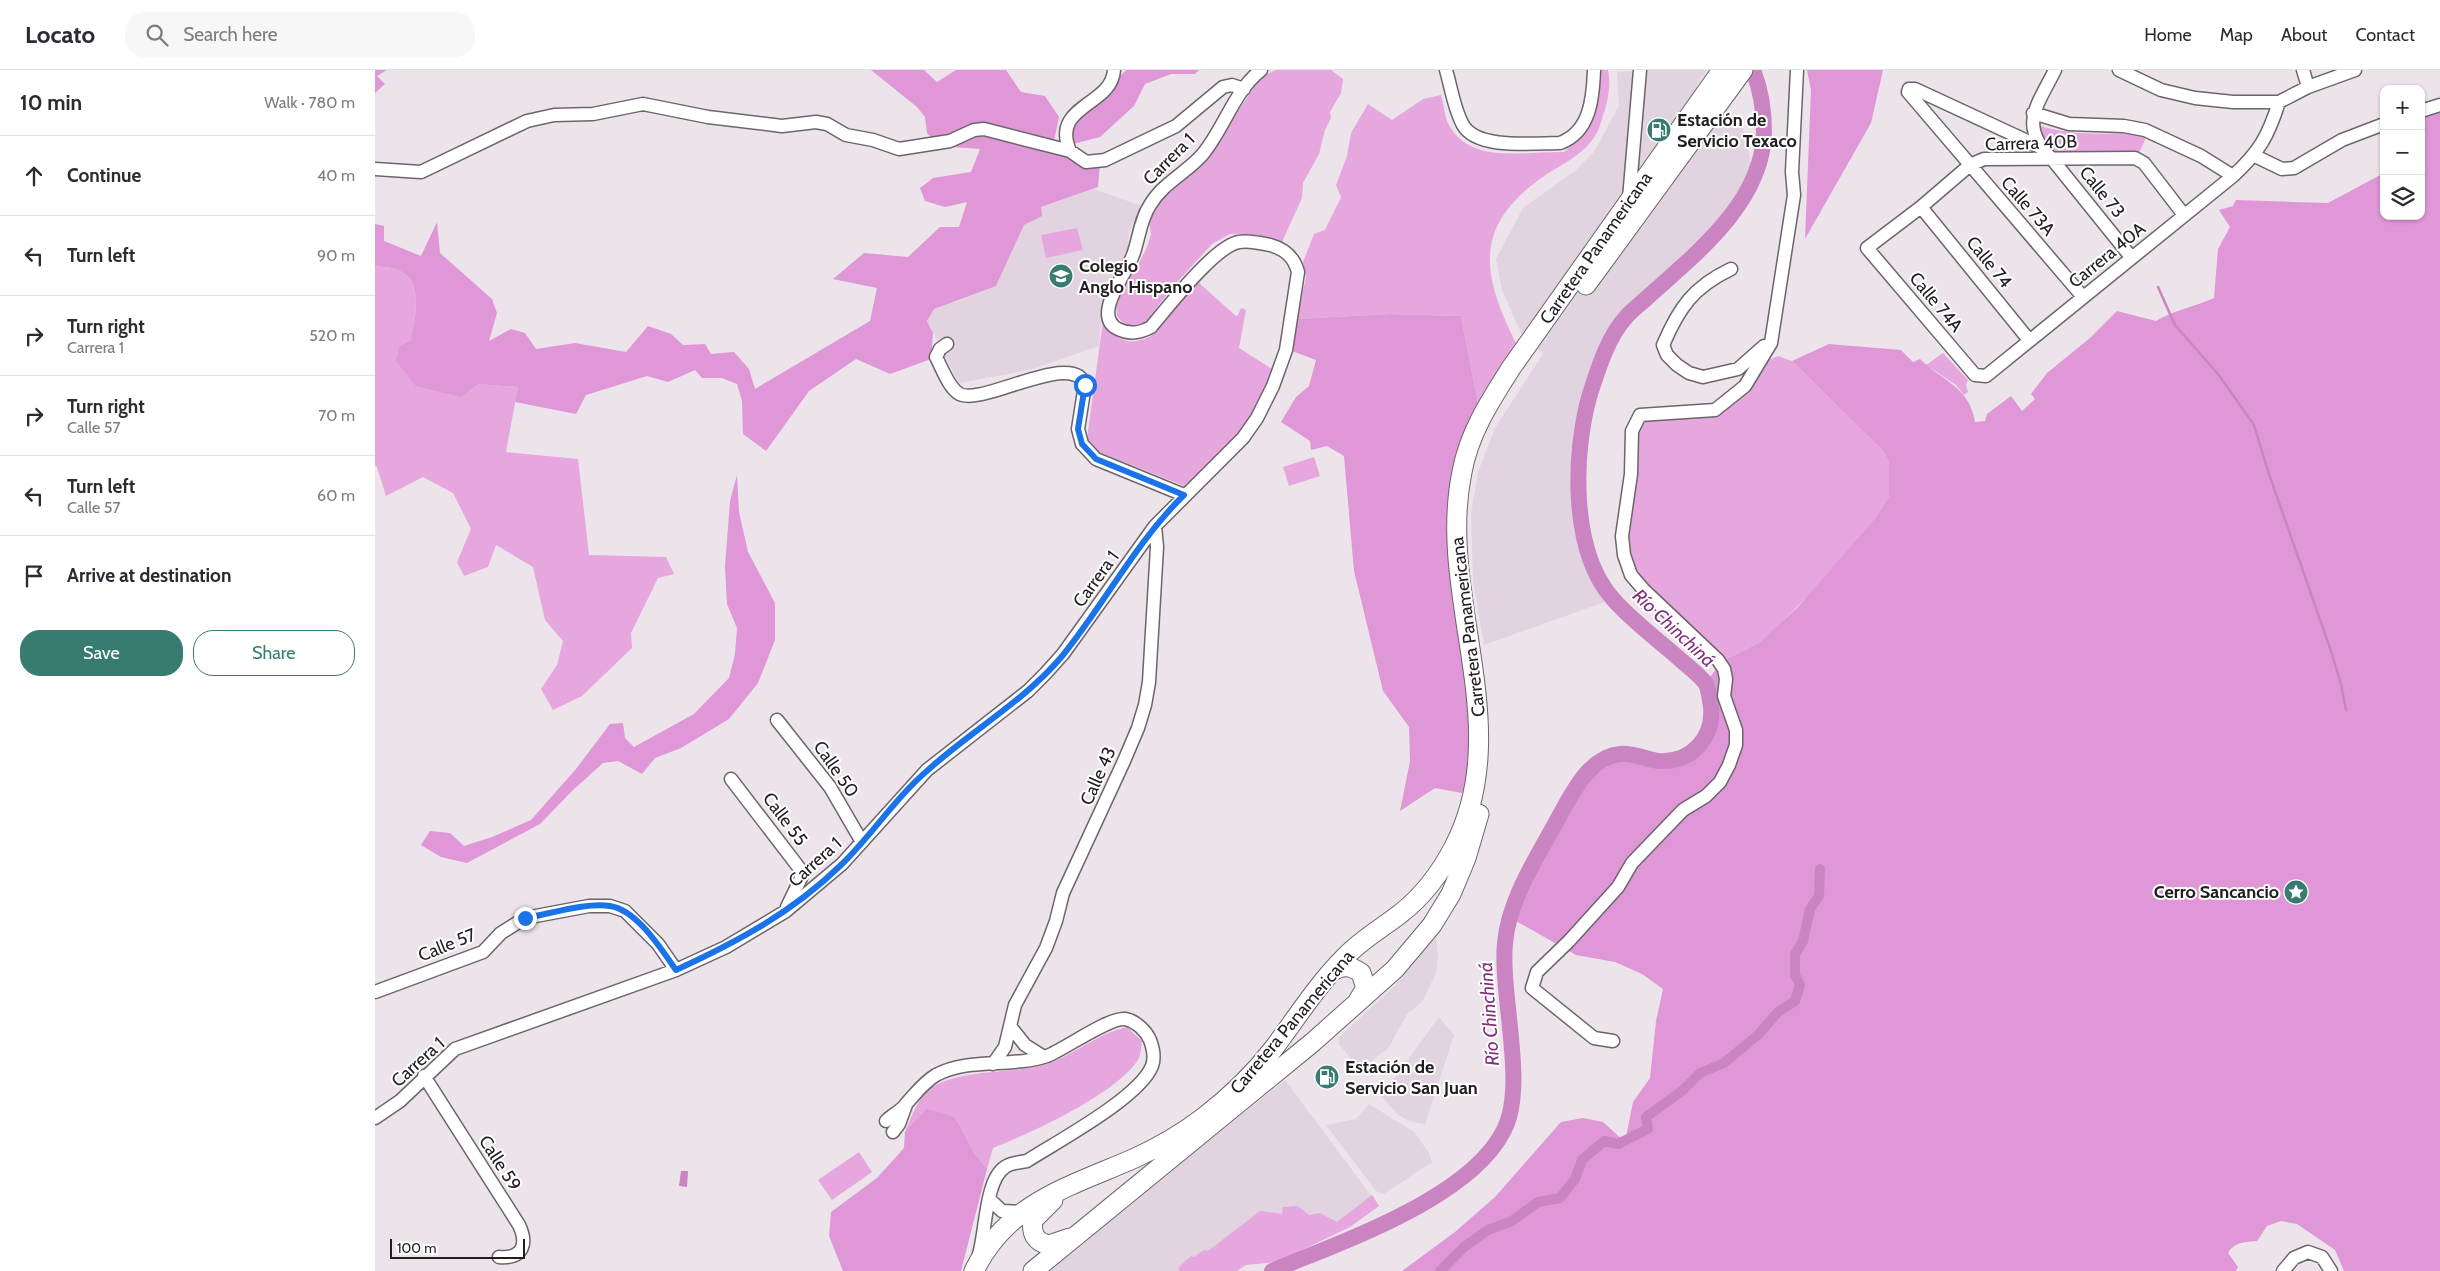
<!DOCTYPE html>
<meta charset="utf-8">
<style>
:root{--surface:#fff;--page:#f7f7f7;--text:#2b2b33;--muted:#7c7c81;--line:#e1e1e2;--accent:#387c71}
body{margin:0;font-family:Cabin,sans-serif;background:var(--page);color:var(--text)}
.controls{position:absolute;right:15px;top:15px;display:grid;overflow:hidden;border-radius:10px;box-shadow:0 1px 4px #0004}
.controls button{width:45px;height:45px;display:grid;place-items:center;padding:0;border:0;border-bottom:1px solid var(--line);background:var(--surface);color:var(--text);font:25px sans-serif}
.scale{position:absolute;left:15px;bottom:12px;width:135px;box-sizing:border-box;padding-left:5px;border:2px solid #211d20;border-top:0;font-size:14px;line-height:18px;white-space:nowrap;color:#211d20;-webkit-text-stroke:4px #fff;paint-order:stroke}
.stop{position:absolute;width:15px;height:15px;margin:-11px;border:4px solid #1a73e8;border-radius:50%;background:#fff}
.stop.end{background:#1a73e8;border-color:#fff;box-shadow:0 1px 5px #0008}
.list{margin:0;padding:0;list-style:none}
h2{display:flex;justify-content:space-between;align-items:center;height:65px;margin:0;padding:0 20px;font-size:21px}
h2 small{font-size:16px;font-weight:400;color:var(--muted)}
.list li{display:grid;grid-template-columns:32px 1fr auto;gap:15px;align-items:center;box-sizing:border-box;height:80px;padding:0 20px;border-top:1px solid var(--line)}
.list b{display:block;font-size:19px;white-space:nowrap}
.list p{margin:0;font-size:16px;white-space:nowrap;color:var(--muted)}
.list em{font-size:16px;font-style:normal;color:var(--muted)}
.actions{display:flex;gap:10px;padding:15px 20px}
.actions a{flex:1;padding:11px 0;border:1px solid var(--accent);border-radius:20px;text-align:center;font-size:18px;color:var(--accent)}
.actions .main{background:var(--accent);color:#fff}
.icon{flex:none;width:28px;height:28px;fill:none;stroke:currentColor;stroke-width:2;stroke-linecap:round;stroke-linejoin:round}
.map{position:relative;flex:none;width:2065px;height:1201px;overflow:hidden}
header{display:flex;align-items:center;gap:30px;box-sizing:border-box;height:70px;padding:0 25px;background:var(--surface);border-bottom:1px solid var(--line)}
header strong{font-size:24px}
nav{display:flex;gap:28px;margin-inline-start:auto;font-size:18px}
.search{width:350px;height:45px;background:var(--page);display:flex;align-items:center;gap:12px;box-sizing:border-box;padding:0 18px;border-radius:20px;color:var(--muted);font-size:19px}
main{display:flex}
aside{flex:1;background:var(--surface)}
.map>svg:first-child{display:block}
.built{fill:#e2d3e0}
.green{fill:#e5a7dd}
.forest{fill:#df97d7}
.water{fill:#ca84c2}
.lines{fill:none;stroke-linecap:round;stroke-linejoin:round}
.stream{stroke:#ca84c2;stroke-width:2.5}
.canal{stroke:#ca84c2;stroke-width:10}
.river{stroke:#ca84c2;stroke-width:16}
.minor-casing{stroke:#6c656b;stroke-width:15}
.highway-casing{stroke:#6c656b;stroke-width:21}
.minor{stroke:#fff;stroke-width:12}
.highway{stroke:#fff;stroke-width:19}
.route{stroke:#1a73e8;stroke-width:6}
.labels{text-anchor:middle;dominant-baseline:central;stroke-width:4;stroke-linejoin:round;paint-order:stroke}
.poi-label{font-size:18px;font-weight:bold;fill:#211d20;stroke:#fff;text-anchor:start}
.street-label{font-size:18px;fill:#211d20;stroke:#fff}
.water-label{font-size:19px;font-style:italic;fill:#812e7b;stroke:#fff}
</style>
<header>
<strong>Locato</strong>
<div class="search"><svg class="icon" aria-label="search" viewBox="0 0 24 24"><circle cx="10" cy="10" r="6"/><path d="M15 15l6 6"/></svg>Search here</div>
<nav><a>Home</a><a>Map</a><a>About</a><a>Contact</a></nav>
</header>
<main>
<aside>
<h2>10 min<small>Walk · 780 m</small></h2>
<ul class="list">
<li><svg class="icon" aria-label="ahead" viewBox="0 0 24 24"><path d="M12 20V5M6 11l6-6 6 6"/></svg><div><b>Continue</b></div><em>40 m</em></li>
<li><svg class="icon" aria-label="left" viewBox="0 0 24 24"><path d="M17 20v-9H6M10 6l-5 5 5 5"/></svg><div><b>Turn left</b></div><em>90 m</em></li>
<li><svg class="icon" aria-label="right" viewBox="0 0 24 24"><path d="M7 20v-9h11M14 6l5 5-5 5"/></svg><div><b>Turn right</b><p>Carrera 1</p></div><em>520 m</em></li>
<li><svg class="icon" aria-label="right" viewBox="0 0 24 24"><path d="M7 20v-9h11M14 6l5 5-5 5"/></svg><div><b>Turn right</b><p>Calle 57</p></div><em>70 m</em></li>
<li><svg class="icon" aria-label="left" viewBox="0 0 24 24"><path d="M17 20v-9H6M10 6l-5 5 5 5"/></svg><div><b>Turn left</b><p>Calle 57</p></div><em>60 m</em></li>
<li><svg class="icon" aria-label="arrive" viewBox="0 0 24 24"><path d="M6 21V4h12l-3 4 3 4H6"/></svg><div><b>Arrive at destination</b></div></li>
</ul>
<div class="actions"><a class="main">Save</a><a>Share</a></div>
</aside>
<div class="map">
<svg width="2065" height="1201" viewBox="0 0 2065 1201">
<rect width="100%" height="100%" fill="#ece3eb"/>
<path class="built" d="M1267,0H1332L1321,16L1366,50L1380,109L1349,153L1297,206L1250,247L1227,291L1215,326L1207,361L1205,430L1207,460L1213,488L1224,511L1238,529L1109,575L1098,510L1096,444L1103,402L1120,358L1168,284L1146,263L1127,220L1121,189L1148,138L1201,100L1219,82L1244,36L1242,2Z
M719,119L767,136L754,162L752,196L727,238L724,276L654,300L584,313L552,251L559,239L621,216L649,155L665,137Z
M1061,865L1063,886L1061,903L1047,932L1032,944L1014,977L985,1000L964,974V967L1020,916Z
M1064,947L1079,965L1050,1054L1036,1052L1023,1045L996,1014H1015Z
M910,1010L1004,1136L975,1157L903,1156L827,1201H670Z
M994,1034L1039,1062L1054,1083L1057,1092L1009,1124L1001,1121L951,1055L981,1049Z"/>
<path class="green" d="M901,0H956L968,9L966,23L955,42L956,48L950,60L944,84L928,113L927,128L907,172L884,165L855,164L837,174L795,220L771,252L756,256L747,252L742,246L741,233L743,224L754,206L761,199L772,177L776,164L774,150L782,134L815,105L832,87L886,7Z
M1225,0H1233C1236,13 1233,33 1228,45C1226,52 1224,60 1220,66C1209,84 1189,93 1172,104C1098,154 1105,202 1142,275L1104,339L1086,246L1015,244L921,249L931,208L928,192L939,164L950,160L966,127L961,115L972,86L976,63L993,34L1017,50L1048,29L1066,25C1069,34 1069,47 1074,55C1095,95 1151,81 1189,82L1212,61L1221,32Z
M1661,54C1698,68 1730,62 1768,64L1770,70L1764,83L1749,81L1678,84L1672,81Z
M702,158L708,180L671,188L666,165Z
M0,196C7,197 17,197 23,200C50,211 40,249 35,271L25,275L103,314L143,317L131,382L203,389L214,485L291,487L299,504L283,508L256,563L257,578L207,626L178,640L166,619L182,595L188,571L170,550L158,497L121,475L113,497L89,506L82,492L96,459L78,423L48,407L11,426L2,397L0,395Z
M823,212L861,246L863,245L866,238L871,240L864,278L900,301L895,315L865,365L812,417L724,382L712,373L713,361L728,251C742,271 753,277 776,266Z
M1568,283L1593,310L1591,315L1593,322L1589,325L1581,315L1551,295Z
M1403,286L1417,291L1509,382L1514,393V427L1500,448L1433,526L1404,555L1385,572L1346,592L1260,515L1248,481L1250,365L1259,352L1286,347L1316,348L1328,346L1392,291Z
M939,387L945,406L914,416L908,397Z
M752,957L767,971C766,977 766,985 763,990C741,1024 656,1063 618,1078L612,1099L600,1084L580,1047L530,1062C535,1050 541,1034 549,1024C577,995 643,1007 680,991C705,980 725,963 752,957Z
M484,1082L497,1102L457,1130L443,1110Z
M997,1125L1004,1136L975,1157L902,1192L871,1195L862,1201H805L803,1198L816,1186L819,1187L829,1180L833,1181L885,1141L907,1144L908,1137L923,1136L934,1145L945,1143L962,1152Z"/>
<path class="forest" d="M0,0H12L2,6L10,14L0,23Z
M496,0H549L562,12L581,0H631L646,22L670,26L684,47L679,71L725,93L723,117L666,137L667,146L649,155L621,216L559,239L552,251L558,263L556,289L515,304L481,289L434,321L391,381L368,364L367,331L362,314L347,308H327L320,300L293,312L272,306L211,325L201,344L140,332L143,317L103,314L86,327L41,316L21,291L25,275L35,271C40,249 50,211 23,200C17,197 7,197 0,196V154L9,156V171L46,186L62,152L65,183L117,229L122,243L114,271L136,259L150,263L161,279L200,273L251,282L273,256L296,264L308,275L330,274L336,284L359,282L374,299L380,319L495,251L502,218L458,209L489,183L533,187L565,157H584L592,132L570,137L550,131L545,118L558,108L596,102L605,79L564,76L552,63L550,47L542,37Z
M751,0H824L820,4H796L770,14L759,36L725,67L694,75L695,59Z
M1432,0H1508L1496,53L1430,169L1436,20Z
M2065,37V1201H1969L1960,1180L1922,1154L1906,1151L1892,1156L1882,1171C1871,1172 1859,1172 1853,1183L1863,1197L1861,1201H1027L1080,1162L1120,1127L1186,1052L1208,1048L1228,1052L1250,1072L1258,1032L1275,1008L1281,951L1288,919L1267,904L1240,892L1201,885L1134,847L1151,811L1202,716L1220,694L1245,684L1287,691L1309,687L1326,674L1336,655V634L1331,613L1346,592L1385,572L1423,537L1500,448L1514,427V393L1509,382L1417,291L1454,274L1526,280L1538,292L1545,289C1568,312 1594,316 1600,352L1610,351L1612,344L1636,326L1647,341L1660,329L1656,324L1672,303L1715,268L1742,241L1781,251C1799,240 1820,237 1839,228L1843,179L1855,157L1844,140L1858,136L1861,130L1953,133L2009,103V146H2046V44Z
M1015,244L1086,246L1104,339L1086,381L1098,657L1092,724L1060,718L1025,741L1035,691L1034,657L1008,621L979,501L969,386L952,376L936,380L935,371L906,352L921,327L934,316L941,290L917,281L921,249Z
M362,405L364,442L373,482L400,533V570L383,613L354,649L306,678L280,688L267,704L243,691L228,693L197,721L165,754L92,793L66,787L46,775L55,761L75,763L89,776L117,767L156,750L201,699L235,654L248,653L250,668L259,677L319,644L354,608L360,584L362,558L352,534L350,497L355,431Z
M552,1039L580,1047L600,1084L612,1099L586,1201H468L454,1166L456,1142L502,1108L529,1078L530,1062Z"/>
<path class="water" d="M306,1101H313L312,1117L304,1116Z"/>
<g class="lines">
<path class="stream" d="M1783,217L1800,255L1843,304L1879,355L1893,401L1956,581L1966,614L1971,640"/>
<path class="canal" d="M1065,1201L1089,1177L1113,1160L1137,1151L1163,1132L1185,1128L1200,1109L1207,1090L1229,1071L1243,1074L1273,1059L1271,1047L1308,1020L1325,1003L1349,993L1383,965L1403,942L1420,931L1425,915L1420,905V884L1428,871L1435,839L1444,826L1445,799"/>
<path class="river" d="M897,1201C965,1172 1095,1129 1129,1060C1152,1016 1125,925 1130,873C1134,827 1165,783 1186,743C1199,720 1215,687 1245,684C1257,682 1272,690 1284,691C1316,693 1339,668 1336,637C1335,631 1334,620 1331,614C1326,606 1315,598 1308,592C1285,571 1258,552 1238,529C1195,481 1198,382 1215,324C1223,299 1233,266 1252,246C1259,238 1268,232 1275,225C1323,182 1388,131 1389,62C1389,40 1386,20 1378,0"/>
<defs>
<path id="minor" d="M1071,0C1076,17 1079,39 1088,55C1102,80 1160,73 1185,73C1215,62 1218,29 1219,0
M1680,0C1662,36 1643,56 1677,89L1756,187
M1744,0L1786,20L1820,28L1858,32H1904L1933,17L1980,0
M1928,0L1933,17
M2046,41L2065,35
M1658,43L1694,54L1749,56L1770,60L1826,86L1858,106
M1665,77L1540,19H1534L1533,22L1708,227
M695,81C675,35 737,36 739,0
M1880,86L1907,99L1919,98L1967,70L2009,54
M0,99L46,102L152,51L179,45L218,44L268,34L333,47L407,56L441,52L452,54L471,65L498,70L524,79L575,71L599,60L609,59L695,81L711,92L730,90L801,56L848,17L857,15L869,19
M1254,129L1265,0
M1546,137L1654,270
M1809,145L1769,93L1760,88L1609,89L1595,95L1546,137L1492,178L1600,305L1611,306L1858,106C1884,82 1893,67 1904,32
M1356,199C1318,217 1304,238 1288,275L1292,285L1302,295L1314,303L1328,307L1363,299L1389,276
M572,274L565,279L561,287C567,298 573,316 583,323C603,339 699,278 710,315L703,359L707,374L721,389L809,425
M402,650L455,717L487,772
M356,709L425,799L426,808L412,837
M0,922L108,882L126,863L150,848L214,836H235L250,841L283,874L301,900
M635,956L650,975L669,987
M1238,971L1219,968L1157,918L1162,902L1194,871L1243,817L1257,793L1308,740L1331,726L1345,712L1354,695L1361,675V660L1349,626L1351,609L1349,599L1343,590L1268,519L1256,505L1249,485L1247,466L1256,404L1257,361L1265,345L1340,340L1370,316L1396,273L1419,125L1417,102L1422,0
M618,994L630,977L640,935L671,878L681,851L688,823L749,691L763,658L770,635L774,612L782,477L780,456
M49,1006L144,1155C153,1174 148,1189 124,1187
M0,1048L25,1031L80,979L301,900L351,877L411,841L467,794L552,700L653,621L670,604L688,584L780,456L868,368L882,348L898,316L911,280L923,202C919,187 910,179 895,175C885,173 874,170 864,172C840,176 793,237 776,257C765,263 755,265 743,259C716,246 752,203 758,185C764,169 765,150 775,135C787,114 811,103 827,85C849,59 859,21 886,0
M511,1051C517,1045 526,1041 531,1034C541,1023 548,1013 561,1005C594,987 637,998 672,986C690,979 734,947 750,949C761,951 771,961 775,970C778,978 780,988 777,996C764,1028 683,1071 652,1091C645,1092 636,1093 630,1097C610,1110 611,1162 604,1184
M518,1062L524,1054L531,1035
M614,1129L627,1141L646,1142
M1908,1201L1919,1188L1933,1182L1947,1187L1956,1201"/>
<path id="highway" d="M1211,215L1368,0
M956,902C967,895 975,895 986,903L991,918L983,931
M678,1130L658,1150C656,1163 660,1172 674,1175L695,1168
M599,1201C633,1132 694,1117 760,1088C784,1077 808,1063 829,1047C855,1027 879,1004 899,978C922,947 943,914 970,887C986,870 1007,858 1025,844C1047,827 1066,802 1079,777C1142,656 1061,527 1087,402C1094,363 1115,331 1136,298L1347,0
M658,1201L938,972L1020,899L1057,855L1076,824L1091,788L1104,744"/>
</defs>
<use href="#minor" class="minor-casing"/>
<use href="#highway" class="highway-casing"/>
<use href="#minor" class="minor"/>
<use href="#highway" class="highway"/>
</g>
<g class="lines">
<path class="route" d="M150,848C175,844 211,832 235,836C262,840 286,879 301,900C362,872 418,842 466,795C497,765 520,728 553,700C597,660 650,631 688,585C730,533 761,472 809,425L721,389L707,374L703,359L710,315"/>
</g>
<defs>
<symbol id="fuel-disc" viewBox="-11 -11 22 22"><circle r="9.5" fill="#387c71" stroke="#fff"/><path d="M-5.5-6h7V0h2V4h1.3V-2.5L3-4.5l.8-.8L6-3V5H2.5V1h-1V6h-7ZM-4.2-4.7v3.2H.2V-4.7Z" fill="#fff"/></symbol>
<symbol id="school-disc" viewBox="-11 -11 22 22"><circle r="9.5" fill="#387c71" stroke="#fff"/><path d="M0-5L7-2L0 1L-7-2ZM-4 1L0 2.5L4 1V4Q0 6-4 4Z" fill="#fff"/></symbol>
<symbol id="sight-disc" viewBox="-11 -11 22 22"><circle r="9.5" fill="#387c71" stroke="#fff"/><path d="M0-6L1.8-2.2L6-1.7L2.9 1.2L3.7 5.4L0 3.3L-3.7 5.4L-2.9 1.2L-6-1.7L-1.8-2.2Z" fill="#fff"/></symbol>
</defs>
<g fill-rule="evenodd">
<use href="#fuel-disc" x="1270" y="46" width="28" height="28"/>
<use href="#school-disc" x="672" y="192" width="28" height="28"/>
<use href="#sight-disc" x="1907" y="808" width="28" height="28"/>
<use href="#fuel-disc" x="938" y="993" width="28" height="28"/>
</g>
<g class="labels">
<g class="poi-label">
<text x="1302" y="50">Estación de<tspan x="1302" dy="21">Servicio Texaco</tspan></text>
<text x="704" y="196">Colegio<tspan x="704" dy="21">Anglo Hispano</tspan></text>
<text x="1904" y="822" text-anchor="end">Cerro Sancancio</text>
<text x="970" y="997">Estación de<tspan x="970" dy="21">Servicio San Juan</tspan></text>
</g>
<g class="street-label">
<text transform="translate(1656 73) rotate(-2)">Carrera 40B</text>
<text transform="translate(794 89) rotate(-45)">Carrera 1</text>
<text transform="translate(1727 122) rotate(51)">Calle 73</text>
<text transform="translate(1653 136) rotate(49)">Calle 73A</text>
<text transform="translate(1221 178) rotate(-55)">Carretera Panamericana</text>
<text transform="translate(1732 185) rotate(-39)">Carrera 40A</text>
<text transform="translate(1614 192) rotate(51)">Calle 74</text>
<text transform="translate(1561 232) rotate(50)">Calle 74A</text>
<text transform="translate(721 509) rotate(-54)">Carrera 1</text>
<text transform="translate(1093 557) rotate(-97)">Carretera Panamericana</text>
<text transform="translate(461 699) rotate(55)">Calle 50</text>
<text transform="translate(723 706) rotate(-66)">Calle 43</text>
<text transform="translate(410 749) rotate(53)">Calle 55</text>
<text transform="translate(440 792) rotate(-42)">Carrera 1</text>
<text transform="translate(72 875) rotate(-22)">Calle 57</text>
<text transform="translate(917 952) rotate(-50)">Carretera Panamericana</text>
<text transform="translate(43 992) rotate(-42)">Carrera 1</text>
<text transform="translate(125 1093) rotate(57)">Calle 59</text>
</g>
<g class="water-label">
<text transform="translate(1299 558) rotate(43)">Río Chinchiná</text>
<text transform="translate(1114 944) rotate(-94)">Río Chinchiná</text>
</g>
</g>
</svg>
<div class="controls">
<button>+</button>
<button>−</button>
<button><svg class="icon" aria-label="layers" viewBox="0 0 24 24"><path d="M12 4l9 5-9 5-9-5zM3 14l9 5 9-5"/></svg></button>
</div>
<div class="scale">100 m</div>
<div class="stop" style="left:710px;top:315px"></div>
<div class="stop end" style="left:150px;top:848px"></div>
</div>
</main>
